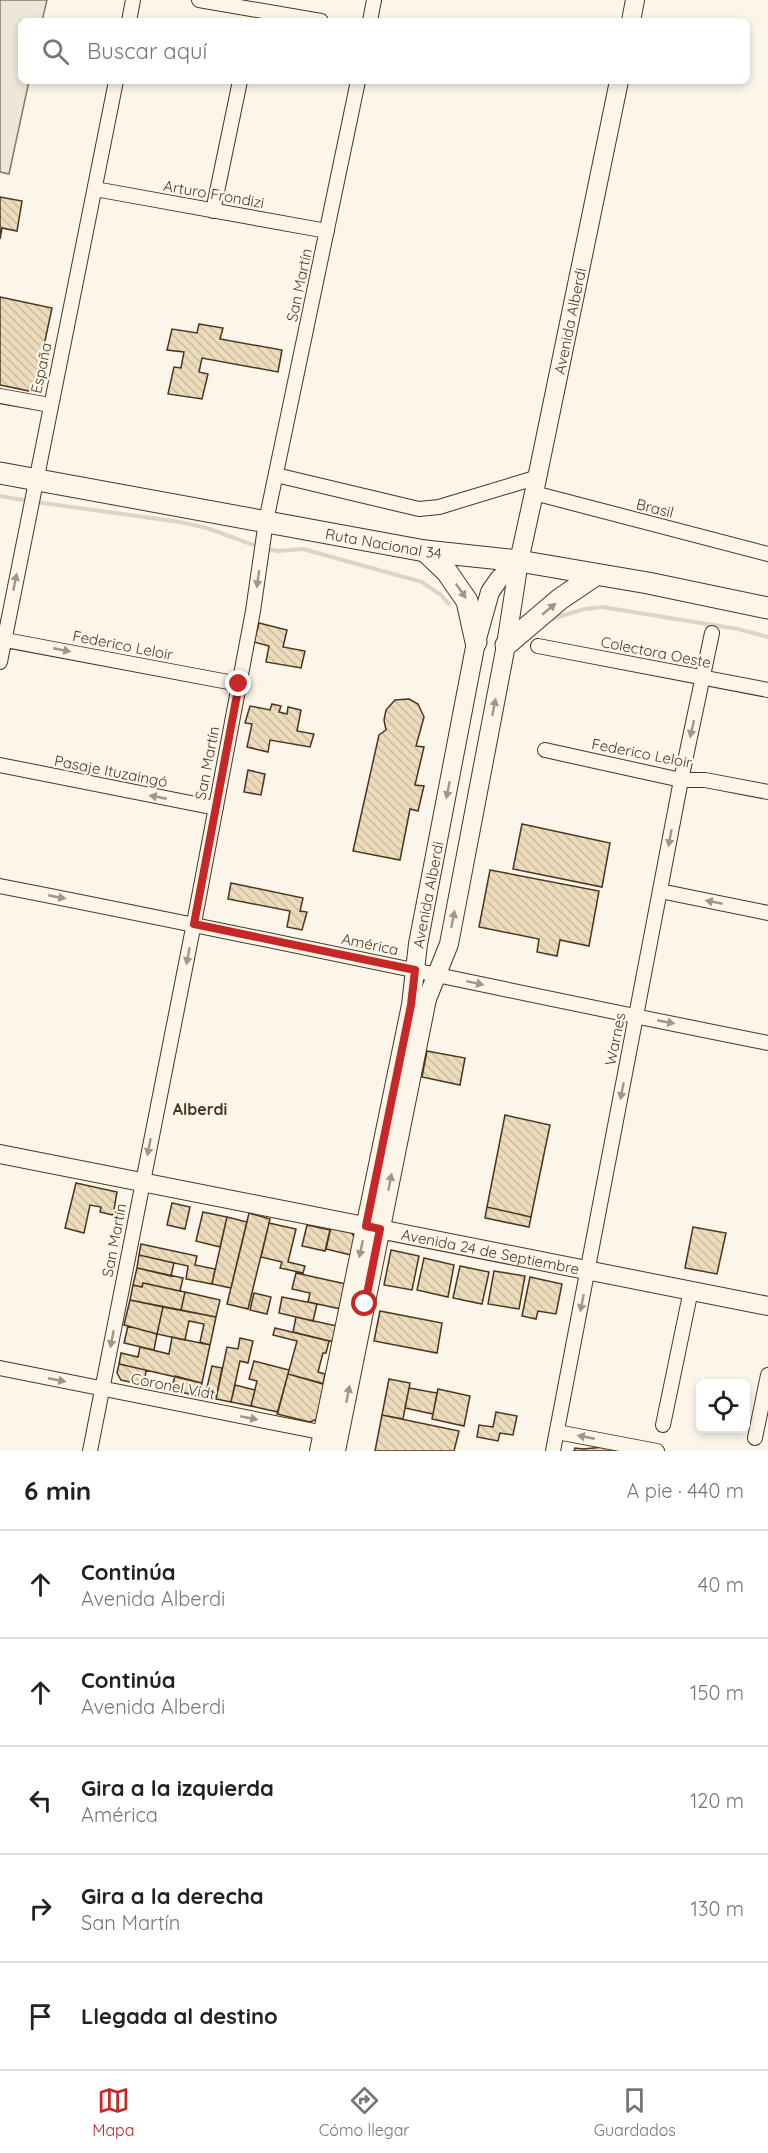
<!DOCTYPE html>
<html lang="es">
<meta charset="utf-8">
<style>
:root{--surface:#fff;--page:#f6f6f6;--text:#222;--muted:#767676;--line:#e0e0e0;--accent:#c62828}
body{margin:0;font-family:Quicksand,sans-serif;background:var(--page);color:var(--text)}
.controls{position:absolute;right:18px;bottom:18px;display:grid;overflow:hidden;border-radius:9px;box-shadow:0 3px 9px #0003}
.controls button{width:54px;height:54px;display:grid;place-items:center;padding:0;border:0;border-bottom:2px solid var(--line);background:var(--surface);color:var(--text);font:30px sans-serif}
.stop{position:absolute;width:18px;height:18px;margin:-14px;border:4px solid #c62828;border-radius:50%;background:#fff}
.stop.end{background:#c62828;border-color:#fff;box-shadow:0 2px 6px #0008}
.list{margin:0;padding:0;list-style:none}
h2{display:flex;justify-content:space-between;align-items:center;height:78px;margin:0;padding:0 24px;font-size:26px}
h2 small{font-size:20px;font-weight:400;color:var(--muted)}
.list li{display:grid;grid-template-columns:39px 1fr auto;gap:18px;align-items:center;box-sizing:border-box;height:108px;padding:0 24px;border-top:2px solid var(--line)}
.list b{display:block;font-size:22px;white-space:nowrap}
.list p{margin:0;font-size:20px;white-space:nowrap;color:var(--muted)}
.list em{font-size:20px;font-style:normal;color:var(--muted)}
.icon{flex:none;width:33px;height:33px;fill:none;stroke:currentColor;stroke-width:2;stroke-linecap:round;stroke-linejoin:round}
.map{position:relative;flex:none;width:768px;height:1451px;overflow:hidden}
.search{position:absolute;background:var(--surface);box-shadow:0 3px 9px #0003;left:18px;right:18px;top:18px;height:66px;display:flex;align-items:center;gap:15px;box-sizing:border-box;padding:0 21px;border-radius:9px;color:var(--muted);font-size:22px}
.sheet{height:618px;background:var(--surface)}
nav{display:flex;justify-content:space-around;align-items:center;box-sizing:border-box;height:84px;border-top:2px solid var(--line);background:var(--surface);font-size:16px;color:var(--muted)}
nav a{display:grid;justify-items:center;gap:3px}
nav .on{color:var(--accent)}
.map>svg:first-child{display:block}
.park{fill:#ede6d9;stroke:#887966;stroke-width:1.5}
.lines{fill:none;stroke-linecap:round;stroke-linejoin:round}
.stream{stroke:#dcd4c6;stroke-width:4}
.building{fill:url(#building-back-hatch);stroke:#4a3520;stroke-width:1.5}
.minor-casing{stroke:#4a3520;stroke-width:16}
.major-casing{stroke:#4a3520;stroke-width:20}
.highway-casing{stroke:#4a3520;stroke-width:23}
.minor{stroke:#fbf6e9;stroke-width:14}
.major{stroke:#fbf6e9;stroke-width:18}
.highway{stroke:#fbf6e9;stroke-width:21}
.oneway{fill:#a29684}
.route{stroke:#c62828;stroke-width:8}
.labels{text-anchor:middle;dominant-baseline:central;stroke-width:4.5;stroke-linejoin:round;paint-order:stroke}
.street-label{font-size:15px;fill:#4a3520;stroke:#fbf6e9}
.neighbourhood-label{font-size:16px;font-weight:bold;fill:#4a3520;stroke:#fbf6e9}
</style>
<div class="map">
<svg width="768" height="1451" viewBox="0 0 768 1451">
<defs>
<pattern id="building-back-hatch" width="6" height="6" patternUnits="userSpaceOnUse" patternTransform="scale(1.5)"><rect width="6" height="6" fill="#ecdcbc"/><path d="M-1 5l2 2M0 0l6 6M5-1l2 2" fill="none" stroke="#ccbda1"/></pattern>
</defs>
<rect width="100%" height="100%" fill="#fbf6e9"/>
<path class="park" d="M0,0H47L42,21H21V81H29L9,174L0,172Z"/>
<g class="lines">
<path class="stream" d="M0,496L29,501
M36,502L180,522L207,528L262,548L278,551L303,549L422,582L441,595L449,604
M552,619L584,609L602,607L738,629L768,637"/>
</g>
<path class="building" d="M0,197L22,201L17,231L2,228L0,239Z
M0,297L52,308L34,392L0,385Z
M199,324L223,328L220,339L282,350L278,372L202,358L199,372L208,374L202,399L168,394L174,367L181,368L184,352L167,350L172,329L197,333Z
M259,623L287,630L283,647L305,651L301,668L266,662L269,646L254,642Z
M409,699L418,704L424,717L416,746L424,747L415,785L424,786L418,811L410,809L400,860L353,851L379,735L386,730L384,720L386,710L395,700Z
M272,704L281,706L279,712L287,714L288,707L301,710L297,731L314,734L310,747L270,740L268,752L247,747L252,724L245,723L250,706L270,710Z
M248,770L265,774L261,795L244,792Z
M522,824L610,843L602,887L513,869Z
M490,870L599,891L589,946L560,940L557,956L537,952L539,939L479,927Z
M231,883L303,898L300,911L307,912L302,930L287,927L290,911L228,899Z
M427,1051L465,1058L460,1085L422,1077Z
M505,1115L550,1125L531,1217L487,1207Z
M76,1183L117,1192L113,1215L100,1212L101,1207L90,1205L84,1233L65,1228Z
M172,1203L190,1207L185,1229L167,1225Z
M487,1207L531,1217L529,1227L485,1218Z
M203,1212L227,1217L220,1247L196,1241Z
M249,1213L270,1219L248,1309L227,1304Z
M227,1217L247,1222L231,1288L212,1284Z
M269,1223L296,1229L288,1262L305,1266L303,1273L280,1268L282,1262L261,1257Z
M307,1225L330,1230L325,1251L302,1246Z
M331,1227L351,1232L355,1238L351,1255L326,1249Z
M693,1227L726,1233L717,1274L685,1268Z
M141,1244L197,1256L195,1265L215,1269L212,1284L186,1279L188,1266L139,1255Z
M391,1250L419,1256L412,1290L384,1285Z
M139,1255L174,1263L171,1276L137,1268Z
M424,1258L454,1265L448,1297L417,1290Z
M460,1266L489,1272L482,1304L453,1298Z
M137,1268L183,1278L180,1291L143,1283L142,1287L133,1285Z
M494,1271L525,1276L519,1309L488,1304Z
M296,1273L346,1284L341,1309L308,1302L310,1293L292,1289Z
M530,1277L562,1284L556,1314L538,1311L536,1319L522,1316Z
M143,1283L185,1292L181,1310L130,1300L133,1285L142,1287Z
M185,1292L220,1300L216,1317L181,1310Z
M254,1293L271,1297L267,1314L250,1310Z
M282,1297L317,1304L313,1321L279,1313Z
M130,1300L163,1307L157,1334L124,1325Z
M163,1307L216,1317L210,1345L200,1342L204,1324L189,1321L185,1340L157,1334Z
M380,1311L442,1323L437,1353L374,1341Z
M296,1317L337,1326L334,1342L293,1332Z
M128,1326L157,1334L154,1350L124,1343Z
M275,1328L329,1341L326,1353H323L318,1372L325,1374L323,1384L288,1374L297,1341L273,1335Z
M172,1337L210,1345L202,1383L119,1364L121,1353L138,1357L140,1347L169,1354Z
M240,1338L253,1341L248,1363L240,1361L231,1402L216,1399L227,1347L238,1349Z
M254,1361L289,1370L278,1412L251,1406L257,1381L249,1379Z
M119,1364L146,1370L144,1385L121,1380L117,1373Z
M212,1366L222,1368L216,1399L205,1396Z
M288,1374L321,1383L325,1386L317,1419L310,1422L277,1414Z
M175,1376L202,1383L199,1396L171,1390Z
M389,1379L410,1383L403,1419L382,1415Z
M235,1385L255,1390L251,1406L231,1402Z
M409,1388L437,1393L433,1414L405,1408Z
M438,1389L470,1396L464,1426L432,1419Z
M496,1412L517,1416L513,1435L500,1433L498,1441L477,1437L479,1425L493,1427Z
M382,1415L459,1431L454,1451H375Z
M615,1446L617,1451H574L575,1448L583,1449Z"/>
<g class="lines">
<defs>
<path id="minor" d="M199,0L321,21
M129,21L133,0
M370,21L374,0
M95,189L327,231
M213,211L240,81
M0,396L50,405
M276,475L419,509L439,507L538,477
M534,493L768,554
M0,639L239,684
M538,646L768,690
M0,662L116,81
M545,750L681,780H705L768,792
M0,765L216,808
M0,886C257,936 512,992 768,1043
M660,891L768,913
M0,1368L330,1434
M663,1425L691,1290
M557,1432L657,1451
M755,1438L768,1375
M90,1451L194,923L253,611L266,521L358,81
M553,1451L681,780L712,633"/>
<g id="major">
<path d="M631,21L635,0"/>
<path id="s1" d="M0,1154L768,1306"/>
<path id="s2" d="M319,1451L411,1005L418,944L476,642L490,592L499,579L519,561"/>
<path id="s3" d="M336,1451L427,999L449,944L506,645L519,561L534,493L619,81"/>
</g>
<g id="highway">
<path id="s4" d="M0,473L425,551L519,561L648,583L768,608"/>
<path d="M425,551L447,572L467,601L476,642"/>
<path d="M506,645L560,599L594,576"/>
</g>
</defs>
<use href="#minor" class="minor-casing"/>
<use href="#major" class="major-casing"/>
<use href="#highway" class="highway-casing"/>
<use href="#minor" class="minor"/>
<use href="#major" class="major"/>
<use href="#highway" class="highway"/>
</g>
<defs><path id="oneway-solid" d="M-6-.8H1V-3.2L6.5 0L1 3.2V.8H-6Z" transform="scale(1.5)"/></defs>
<g class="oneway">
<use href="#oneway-solid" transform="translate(258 579) rotate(98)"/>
<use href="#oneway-solid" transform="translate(15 582) rotate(-79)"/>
<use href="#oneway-solid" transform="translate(461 591) rotate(55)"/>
<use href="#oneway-solid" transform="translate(549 609) rotate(-40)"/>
<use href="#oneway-solid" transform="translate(62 650) rotate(11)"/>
<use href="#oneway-solid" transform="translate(494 707) rotate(-79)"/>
<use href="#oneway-solid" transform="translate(692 729) rotate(103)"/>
<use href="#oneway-solid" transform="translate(448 790) rotate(101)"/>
<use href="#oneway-solid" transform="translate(158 797) rotate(-169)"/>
<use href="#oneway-solid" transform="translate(670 838) rotate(100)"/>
<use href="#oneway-solid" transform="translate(57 897) rotate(11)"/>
<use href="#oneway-solid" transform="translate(714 902) rotate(-169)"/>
<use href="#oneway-solid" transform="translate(453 919) rotate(-79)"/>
<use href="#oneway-solid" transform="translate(188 956) rotate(101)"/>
<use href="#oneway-solid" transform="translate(475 983) rotate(12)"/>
<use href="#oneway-solid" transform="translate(666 1022) rotate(11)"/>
<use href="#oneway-solid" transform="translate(622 1091) rotate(101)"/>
<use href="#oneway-solid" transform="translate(149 1147) rotate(101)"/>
<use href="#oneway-solid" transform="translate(390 1182) rotate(-79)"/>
<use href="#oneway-solid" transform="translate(361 1249) rotate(102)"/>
<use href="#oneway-solid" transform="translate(582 1303) rotate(101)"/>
<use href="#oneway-solid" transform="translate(112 1339) rotate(101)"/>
<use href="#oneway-solid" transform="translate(57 1380) rotate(11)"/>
<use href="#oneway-solid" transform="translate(348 1394) rotate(-79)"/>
<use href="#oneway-solid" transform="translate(249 1418) rotate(11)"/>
<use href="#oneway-solid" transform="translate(586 1437) rotate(-169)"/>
</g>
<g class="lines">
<path class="route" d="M239,684L194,924L415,970L411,1005L366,1226L380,1229L365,1304"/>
</g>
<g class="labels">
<g class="street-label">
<text transform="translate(214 194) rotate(10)">Arturo Frondizi</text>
<text transform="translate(299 285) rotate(-78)">San Martín</text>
<text stroke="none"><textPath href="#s3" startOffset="1155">Avenida Alberdi</textPath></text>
<text transform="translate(41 368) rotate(-78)">España</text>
<text transform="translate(655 508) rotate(14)">Brasil</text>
<text stroke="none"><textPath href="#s4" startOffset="390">Ruta Nacional 34</textPath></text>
<text transform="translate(123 645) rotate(11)">Federico Leloir</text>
<text transform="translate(656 652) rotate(11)">Colectora Oeste</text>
<text transform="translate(642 753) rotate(11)">Federico Leloir</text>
<text transform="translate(207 763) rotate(-79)">San Martín</text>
<text transform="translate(111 771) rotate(11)">Pasaje Ituzaingó</text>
<text stroke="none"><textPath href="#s2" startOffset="567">Avenida Alberdi</textPath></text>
<text transform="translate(370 944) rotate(12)">América</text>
<text transform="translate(615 1039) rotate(-79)">Warnes</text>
<text transform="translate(114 1240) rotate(-79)">San Martín</text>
<text stroke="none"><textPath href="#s1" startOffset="500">Avenida 24 de Septiembre</textPath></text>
<text transform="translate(173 1386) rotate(11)">Coronel Vidt</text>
</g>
<g class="neighbourhood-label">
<text x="200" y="1109">Alberdi</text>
</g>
</g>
</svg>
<div class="controls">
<button><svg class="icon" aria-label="locate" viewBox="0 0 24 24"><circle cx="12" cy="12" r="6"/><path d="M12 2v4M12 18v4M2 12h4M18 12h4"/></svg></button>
</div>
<div class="stop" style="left:365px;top:1304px"></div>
<div class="stop end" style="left:239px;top:684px"></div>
<div class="search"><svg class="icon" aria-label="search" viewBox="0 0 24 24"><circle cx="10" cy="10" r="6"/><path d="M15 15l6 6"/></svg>Buscar aquí</div>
</div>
<section class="sheet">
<h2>6 min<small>A pie · 440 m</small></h2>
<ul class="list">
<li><svg class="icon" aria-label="ahead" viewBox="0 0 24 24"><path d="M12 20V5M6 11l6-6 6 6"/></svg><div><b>Continúa</b><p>Avenida Alberdi</p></div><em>40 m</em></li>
<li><svg class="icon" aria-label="ahead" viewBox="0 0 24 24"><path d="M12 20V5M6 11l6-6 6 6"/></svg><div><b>Continúa</b><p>Avenida Alberdi</p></div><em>150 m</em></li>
<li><svg class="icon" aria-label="left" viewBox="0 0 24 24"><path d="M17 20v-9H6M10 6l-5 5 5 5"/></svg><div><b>Gira a la izquierda</b><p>América</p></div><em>120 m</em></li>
<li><svg class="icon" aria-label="right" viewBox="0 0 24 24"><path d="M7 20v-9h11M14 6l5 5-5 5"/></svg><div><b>Gira a la derecha</b><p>San Martín</p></div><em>130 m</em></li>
<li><svg class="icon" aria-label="arrive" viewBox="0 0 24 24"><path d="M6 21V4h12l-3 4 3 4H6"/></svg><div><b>Llegada al destino</b></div></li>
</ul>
</section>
<nav>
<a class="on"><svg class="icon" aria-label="map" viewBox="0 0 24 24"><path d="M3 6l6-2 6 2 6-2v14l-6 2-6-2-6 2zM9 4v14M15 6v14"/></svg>Mapa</a>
<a><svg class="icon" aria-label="directions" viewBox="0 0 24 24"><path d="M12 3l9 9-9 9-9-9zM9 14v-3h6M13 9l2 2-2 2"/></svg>Cómo llegar</a>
<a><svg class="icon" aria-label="saved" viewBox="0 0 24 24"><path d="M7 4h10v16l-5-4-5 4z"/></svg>Guardados</a>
</nav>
